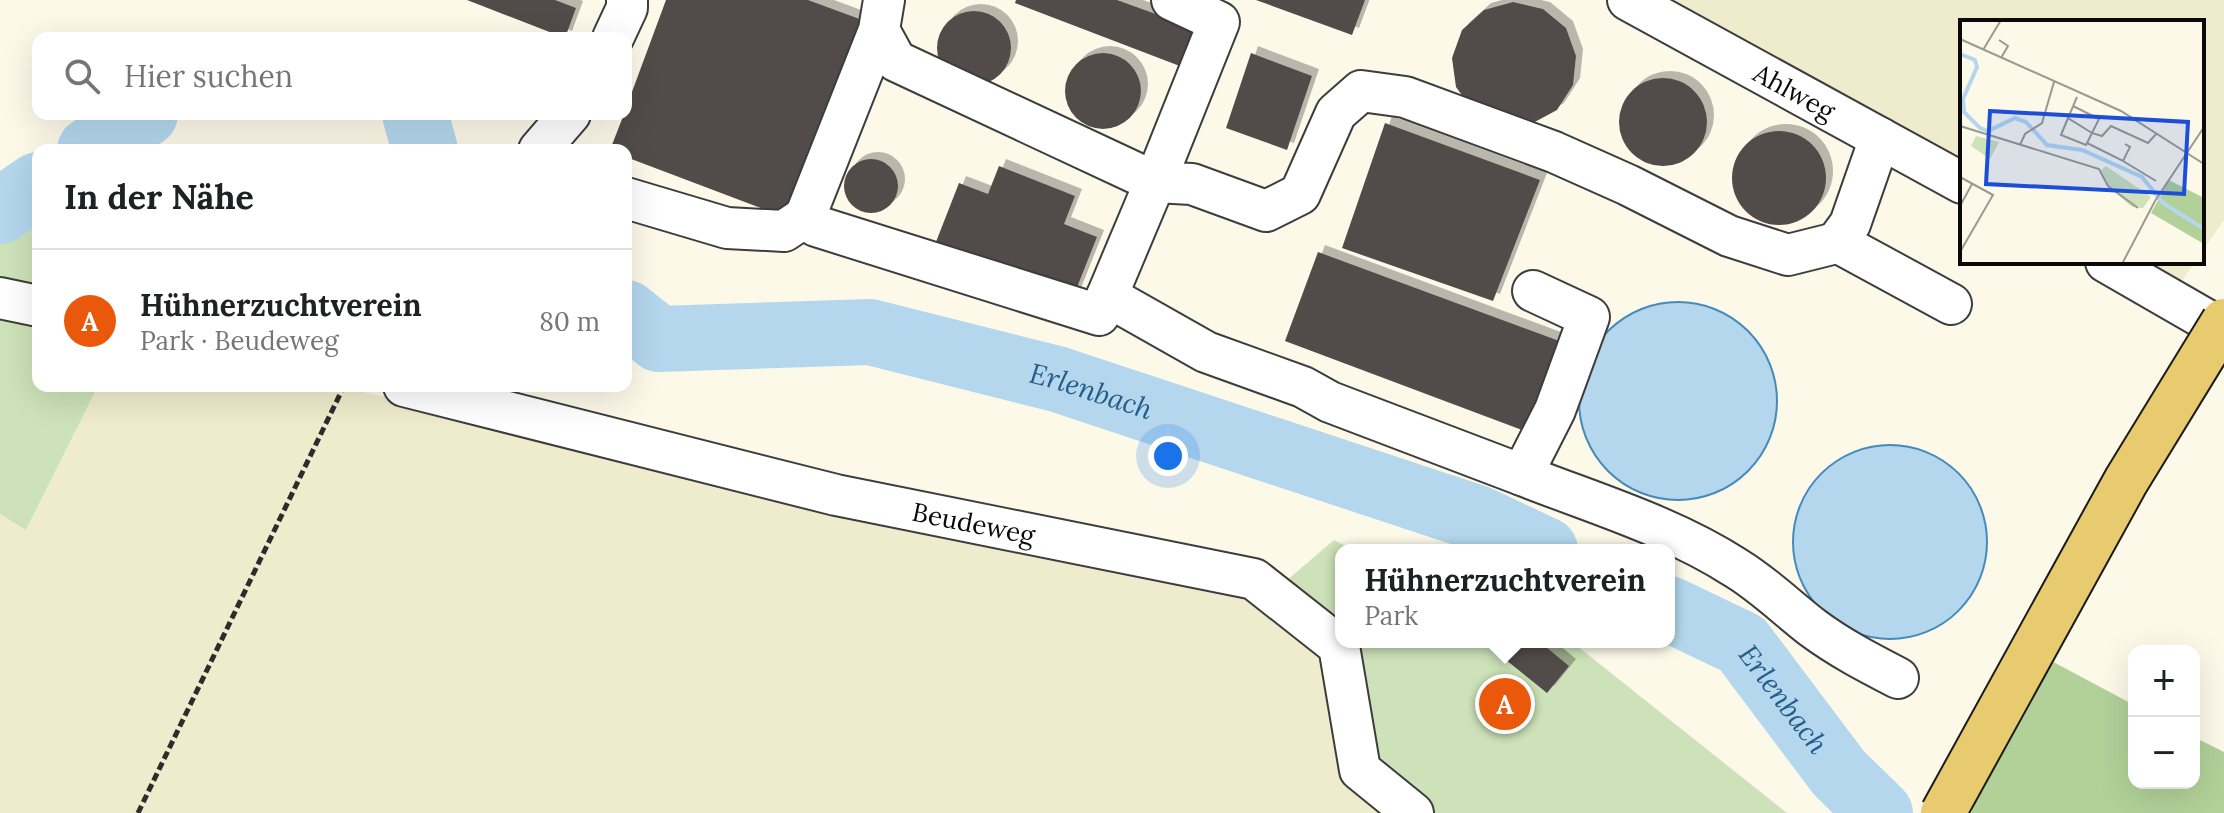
<!DOCTYPE html>
<html lang="de">
<meta charset="utf-8">
<style>
:root{--surface:#fff;--page:#f2f2f2;--text:#202124;--muted:#757577;--line:#e0e0e0;--accent:#ea580c}
body{margin:0;font-family:Lora,serif;background:var(--page);color:var(--text)}
.controls{position:absolute;right:24px;bottom:24px;display:grid;overflow:hidden;border-radius:16px;box-shadow:0 8px 32px #0002}
.controls button{width:72px;height:72px;display:grid;place-items:center;padding:0;border:0;border-bottom:2px solid var(--line);background:var(--surface);color:var(--text);font:40px sans-serif}
.you{position:absolute;left:1168px;top:456px;width:28px;height:28px;margin:-20px;border:6px solid #fff;border-radius:50%;background:#1a73e8;box-shadow:0 0 0 12px #1a73e833}
.badge{display:grid;place-items:center;width:52px;height:52px;border-radius:50%;background:var(--accent);color:#fff;font-size:26px;font-weight:700}
.pin{position:absolute;translate:-50% -50%;border:4px solid #fff;box-shadow:0 2px 8px #0006}
.popup{position:absolute;left:1335px;top:544px;width:340px;height:104px;box-sizing:border-box;display:grid;place-content:center;border-radius:16px;background:var(--surface);filter:drop-shadow(0 2px 6px #0005);font-size:26px;white-space:nowrap;color:var(--muted)}
.popup b{font-size:30px;color:var(--text)}
.popup::after{content:'';position:absolute;left:50%;top:100%;margin-left:-16px;border:16px solid transparent;border-top-color:var(--surface)}
.list{margin:0;padding:0;list-style:none}
h2{display:flex;justify-content:space-between;align-items:center;height:104px;margin:0;padding:0 32px;font-size:34px}
h2 small{font-size:26px;font-weight:400;color:var(--muted)}
.list li{display:grid;grid-template-columns:52px 1fr auto;gap:24px;align-items:center;box-sizing:border-box;height:144px;padding:0 32px;border-top:2px solid var(--line)}
.list b{display:block;font-size:30px;white-space:nowrap}
.list p{margin:0;font-size:26px;white-space:nowrap;color:var(--muted)}
.list em{font-size:26px;font-style:normal;color:var(--muted)}
.icon{flex:none;width:44px;height:44px;fill:none;stroke:currentColor;stroke-width:2;stroke-linecap:round;stroke-linejoin:round}
.map{position:relative;flex:none;width:2224px;height:813px;overflow:hidden}
.search{position:absolute;background:var(--surface);box-shadow:0 8px 32px #0002;left:32px;top:32px;width:600px;height:88px;display:flex;align-items:center;gap:20px;box-sizing:border-box;padding:0 28px;border-radius:16px;color:var(--muted);font-size:30px}
.panel{position:absolute;background:var(--surface);box-shadow:0 8px 32px #0002;left:32px;top:144px;width:600px;height:248px;border-radius:16px}
.map>svg:first-child{display:block}
.farmland{fill:#efeccd}
.green{fill:#cde2b8}
.forest{fill:#b1d199}
.water{fill:#b4d7ee;stroke:#448bbc;stroke-width:2}
.lines{fill:none;stroke-linecap:round;stroke-linejoin:round}
.river{stroke:#b4d7ee;stroke-width:66}
.building{fill:#514b48;filter:url(#shadow)}
.minor-casing{stroke:#3d3d3d;stroke-width:44}
.path{stroke:#2c2c2c;stroke-width:5;stroke-dasharray:8 4;stroke-linecap:butt}
.minor{stroke:#fff;stroke-width:40}
.major-bridge-casing{stroke:#1b1b1b;stroke-width:48;stroke-linecap:butt}
.major-bridge{stroke:#e8cb6e;stroke-width:44}
.labels{text-anchor:middle;dominant-baseline:central;stroke-width:8;stroke-linejoin:round;paint-order:stroke}
.street-label{font-size:26px;fill:#0a0a0a;stroke:#fff}
.water-label{font-size:28px;font-style:italic;fill:#235d8b;stroke:#fff}
.inset-river{fill:none;stroke:#b4d7ee;stroke-width:4}
.inset-road{fill:none;stroke:#9b9990;stroke-width:2}
.view{fill:#1d4ed8;fill-opacity:0.15;stroke:#1d4ed8;stroke-width:4}
.inset-edge{fill:none;stroke:#0a0a0a;stroke-width:4}
</style>
<div class="map">
<svg width="2224" height="813" viewBox="0 0 2224 813">
<defs>
<filter id="shadow"><feDropShadow dx="7" dy="-7" stdDeviation="0" flood-color="#0004"/></filter>
</defs>
<rect width="100%" height="100%" fill="#fcf9e9"/>
<path class="farmland" d="M1656,0H2224V220L2202,252V22H1962V164Z
M2144,262H2195L2181,282Z
M98,386H336L1261,595L1333,659L1398,813H0V514L27,529Z"/>
<path class="green" d="M38,219V291L0,284V234Z
M0,311L38,319V386H98L26,530L0,514Z
M1334,540L1353,550H1341V632L1279,587Z
M1348,642H1572L1787,813H1423L1371,772Z"/>
<path class="forest" d="M2044,657L2134,705V783H2194V737L2224,752V813H1971Z"/>
<path class="water" d="M1579 401a99 99 0 1 1 198 0a99 99 0 1 1-198 0Z
M1793 542a97 97 0 1 1 194 0a97 97 0 1 1-194 0Z"/>
<g class="lines">
<g class="river">
<path d="M415,114L425,150"/>
<path d="M90,150L145,114"/>
<path d="M0,211L38,185"/>
<path id="s1" d="M626,313L659,339L870,332L1057,379L1477,518L1545,550"/>
<path id="s2" d="M1669,609L1742,644L1839,773L1880,813"/>
</g>
</g>
<path class="building" d="M467,0H555L576,8L565,38Z
M666,0H808L865,21L790,219L626,157V150H610L624,114H626V108Z
M1016,0H1117L1200,30L1185,68L1015,3Z
M1256,0H1365L1352,35Z
M1513,2L1543,9L1566,28L1576,56L1573,85L1557,110L1531,124L1474,112L1456,87L1452,58L1462,30L1484,10Z
M937 48a37 37 0 1 1 74 0a37 37 0 1 1-74 0Z
M1251,53L1312,76L1287,150L1226,128Z
M1065 91a38 38 0 1 1 76 0a38 38 0 1 1-76 0Z
M1619 122a44 44 0 1 1 88 0a44 44 0 1 1-88 0Z
M1385,123L1540,180L1493,301L1342,248Z
M1732 178a47 47 0 1 1 94 0a47 47 0 1 1-94 0Z
M844 186a27 27 0 1 1 54 0a27 27 0 1 1-54 0Z
M999,166L1075,196L1064,224L1097,237L1072,300L934,247L959,183L988,194Z
M1318,252L1562,342L1527,432L1285,341Z
M1520,642H1540L1569,666L1547,693L1506,660Z"/>
<g class="lines">
<defs>
<g id="minor">
<path d="M1172,0L1219,22L1155,182L1192,184L1266,211L1300,194L1336,113L1361,91L1405,97L1554,152L1628,185L1729,236L1788,255L1836,243L1850,224L1880,138"/>
<path id="s3" d="M1628,0L1962,183"/>
<path d="M879,30L896,61L1155,182L1099,315L816,226L805,217L879,30L884,0"/>
<path d="M613,38L627,8V0"/>
<path d="M539,150L570,114"/>
<path d="M626,198L727,228L784,231L805,217"/>
<path d="M1837,242L1951,304"/>
<path d="M2106,262L2224,330"/>
<path d="M1107,296L1206,352L1303,387L1330,402L1522,475L1555,410L1589,317L1533,291"/>
<path d="M0,298L38,306"/>
<path id="s4" d="M404,386L836,495L1254,579L1339,646L1360,770L1413,813"/>
<path d="M1522,475C1593,503 1671,526 1736,568C1764,585 1787,608 1813,628C1840,648 1869,663 1898,678"/>
</g>
</defs>
<use href="#minor" class="minor-casing"/>
<path class="path" d="M138,813L344,386"/>
<use href="#minor" class="minor"/>
<defs>
<path id="major-bridge" d="M1943,813L2126,481L2224,321"/>
</defs>
<use href="#major-bridge" class="major-bridge-casing"/>
<use href="#major-bridge" class="major-bridge"/>
</g>
<g class="labels">
<g class="street-label">
<text stroke="none"><textPath href="#s3" startOffset="190">Ahlweg</textPath></text>
<text stroke="none"><textPath href="#s4" startOffset="586">Beudeweg</textPath></text>
</g>
<g class="water-label">
<text stroke="none"><textPath href="#s1" startOffset="482">Erlenbach</textPath></text>
<text stroke="none"><textPath href="#s2" startOffset="150">Erlenbach</textPath></text>
</g>
</g>
<g transform="translate(1960 20)">
<rect width="244" height="244" fill="#fcf9e9"/>
<path d="M16,116L39,122L30,139L11,126ZM146,146L191,177L183,188L172,187L149,167L141,150Z" fill="#cde2b8"/>
<path d="M209,160L244,178V224L191,193Z" fill="#b1d199"/>
<path class="inset-river" d="M0,34L15,40L17,47L3,79L4,92L20,108L28,111L55,98L66,102L87,125L122,130L182,157L203,183L244,209"/>
<path class="inset-road" d="M0,19L161,91L244,144M39,20L48,26L41,38M23,30L41,0M113,86L139,99L132,113L142,116L151,106L188,123L197,113M108,98L101,115L126,125L132,113L108,98L117,77M0,106L139,149L148,166L178,188M127,123L163,141L170,127L165,124M60,125L65,114L82,103L94,62M163,141L196,161M0,157L33,175L0,232M0,186L12,164M162,244L195,181L244,107"/>
<path class="view" d="M30,91L228,102L224,174L26,164Z"/>
<rect width="244" height="244" class="inset-edge"/>
</g>
</svg>
<div class="controls">
<button>+</button>
<button>−</button>
</div>
<div class="you"></div>
<div class="pin badge" style="left:1505px;top:704px">A</div>
<div class="popup"><b>Hühnerzuchtverein</b>Park</div>
<div class="search"><svg class="icon" aria-label="search" viewBox="0 0 24 24"><circle cx="10" cy="10" r="6"/><path d="M15 15l6 6"/></svg>Hier suchen</div>
<section class="panel">
<h2>In der Nähe<small></small></h2>
<ul class="list">
<li><span class="badge">A</span><div><b>Hühnerzuchtverein</b><p>Park · Beudeweg</p></div><em>80 m</em></li>
</ul>
</section>
</div>
